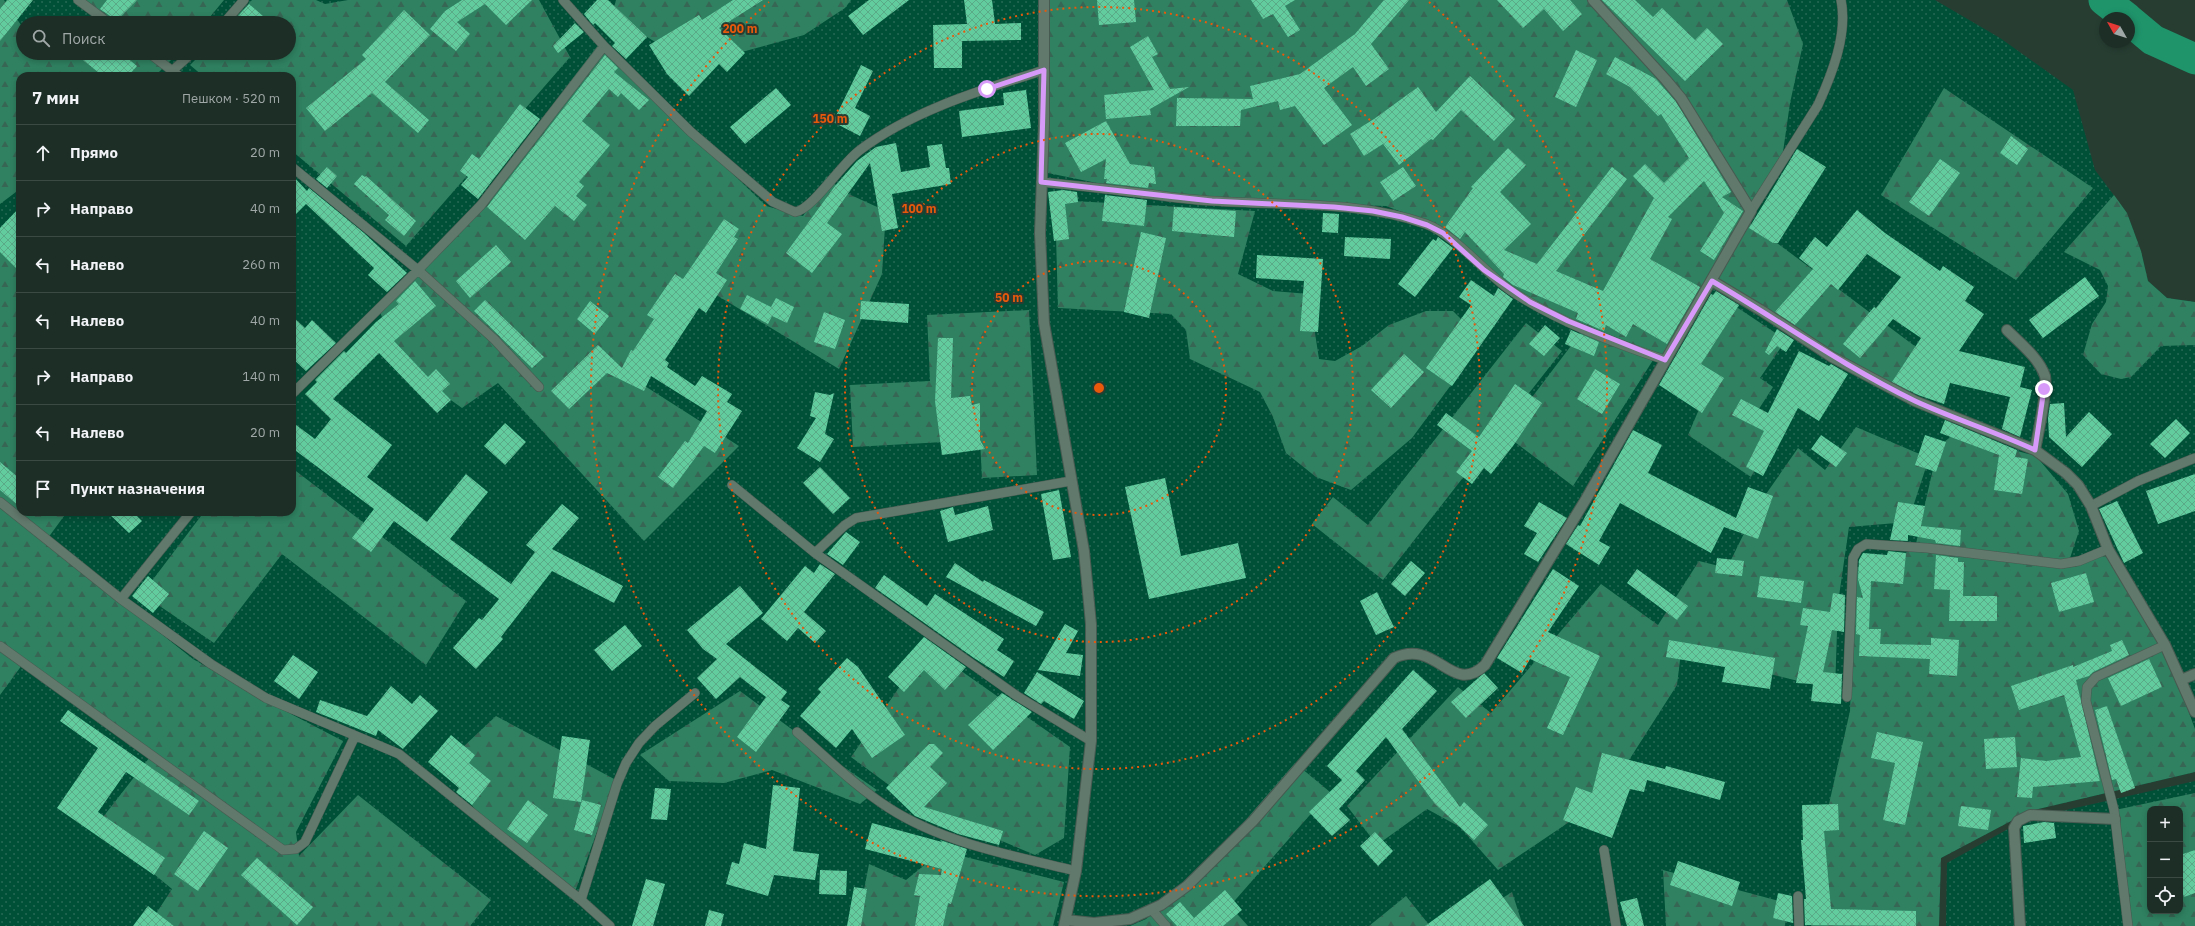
<!DOCTYPE html>
<html lang="ru">
<meta charset="utf-8">
<style>
:root{--surface:#1d2e26;--page:#2a3a32;--text:#f1f3f6;--muted:#a0a8a7;--line:#3b4a43}
body{margin:0;font-family:"IBM Plex Sans",sans-serif;background:var(--page);color:var(--text)}
.controls{position:absolute;right:12px;bottom:12px;display:grid;overflow:hidden;border-radius:8px;box-shadow:0 2px 6px #0003}
.controls button{width:36px;height:36px;display:grid;place-items:center;padding:0;border:0;border-bottom:1px solid var(--line);background:var(--surface);color:var(--text);font:20px sans-serif}
.compass{position:absolute;left:2099px;top:12px;width:36px;height:36px;border-radius:50%;background:var(--surface);box-shadow:0 2px 6px #0003;rotate:309deg}
.stop{position:absolute;width:12px;height:12px;margin:-9px;border:3px solid #d89af8;border-radius:50%;background:#fff}
.stop.end{background:#d89af8;border-color:#fff;box-shadow:0 1px 4px #0008}
.list{margin:0;padding:0;list-style:none}
h2{display:flex;justify-content:space-between;align-items:center;height:52px;margin:0;padding:0 16px;font-size:17px}
h2 small{font-size:13px;font-weight:400;color:var(--muted)}
.list li{display:grid;grid-template-columns:26px 1fr auto;gap:12px;align-items:center;box-sizing:border-box;height:56px;padding:0 16px;border-top:1px solid var(--line)}
.list b{display:block;font-size:15px;white-space:nowrap}
.list em{font-size:13px;font-style:normal;color:var(--muted)}
.icon{flex:none;width:22px;height:22px;fill:none;stroke:currentColor;stroke-width:2;stroke-linecap:round;stroke-linejoin:round}
.map{position:relative;flex:none;width:2195px;height:926px;overflow:hidden}
.search{position:absolute;background:var(--surface);box-shadow:0 2px 6px #0003;left:16px;top:16px;width:280px;height:44px;display:flex;align-items:center;gap:10px;box-sizing:border-box;padding:0 14px;border-radius:22px;color:var(--muted);font-size:15px}
.panel{position:absolute;background:var(--surface);box-shadow:0 2px 6px #0003;left:16px;top:72px;width:280px;height:444px;border-radius:12px}
.map>svg:first-child{display:block}
.grass{fill:url(#grass-dots);fill-rule:evenodd}
.forest{fill:url(#forest-firs);fill-rule:evenodd}
.lines{fill:none;stroke-linecap:round;stroke-linejoin:round}
.river{stroke:#1f946b;stroke-width:31}
.building{fill:url(#building-cross-hatch)}
.service-casing{stroke:#475a51;stroke-width:10}
.minor-casing{stroke:#475a51;stroke-width:12}
.service{stroke:#61786c;stroke-width:9}
.minor{stroke:#61786c;stroke-width:10}
.route{stroke:#d89af8;stroke-width:5}
.ring{fill:none;stroke:#e8590c;stroke-width:2;stroke-dasharray:2 4}
.centre{fill:#e8590c;stroke:#273d32;stroke-width:2}
.ring-label{font-size:12px;text-anchor:middle;font-weight:bold;fill:#e8590c;stroke:#273d32;stroke-width:4;stroke-linejoin:round;paint-order:stroke}
</style>
<div class="map">
<svg width="2195" height="926" viewBox="0 0 2195 926">
<defs>
<pattern id="grass-dots" width="8" height="8" patternUnits="userSpaceOnUse"><rect width="8" height="8" fill="#005037"/><path d="M2 2h.1M6 6h.1" fill="none" stroke="#256954" stroke-width="1.8" stroke-linecap="round"/></pattern>
<pattern id="forest-firs" width="22" height="20" patternUnits="userSpaceOnUse"><rect width="22" height="20" fill="#2f8161"/><path d="M5 1l3.5 6h-7zM16 11l3.5 6h-7z" fill="#376654"/></pattern>
<pattern id="building-cross-hatch" width="8" height="8" patternUnits="userSpaceOnUse"><rect width="8" height="8" fill="#62cc9f"/><path d="M0 0l8 8M0 8l8-8" fill="none" stroke="#5aaa88"/></pattern>
</defs>
<rect width="100%" height="100%" fill="#273d32"/>
<path class="grass" d="M0,0H1935L2000,38L2073,90L2095,170L2127,213L2141,251L2148,281L2167,298L2195,302V772L2030,811L1941,858L1939,926H0ZM23,23H289V53H23ZM20,76H292V512H20Z
M2195,781V926H1946L1947,863L2026,819ZM2150,809H2180V911H2150Z"/>
<path class="forest" d="M0,0H4L23,28V53H178L155,76H20V189L0,204Z
M80,0H224L205,23H96L104,18Z
M252,0H316L325,4L348,0H539L570,57L406,246L292,151V76H203L190,65L202,53H289V23H230Z
M616,0H851L845,8L804,35L727,56L668,50L612,15Z
M1038,0H1787L1803,44L1790,103L1783,152L1745,219L1920,350L1908,399L1711,278L1663,360L1655,357L1573,486L1504,434L1583,330L1488,272L1428,222L1386,206L1231,201L1136,191L1038,171L1043,107Z
M599,44L766,206L803,216L827,176L842,191L886,211L882,274L839,369L708,290L626,374L739,446L644,541L498,383L462,408L403,366L379,310L433,261Z
M1944,88L2093,188L2016,280L1881,195Z
M2114,195L2127,213L2141,251L2148,281L2167,298L2195,302V345L2161,346L2131,377L2121,379L2101,374L2083,355L2092,324L2106,302L2108,286L2100,270L2064,252Z
M1055,200L1255,211L1238,274L1273,291L1309,294L1319,359L1335,361L1362,346L1389,325L1426,311H1453L1472,330L1476,351L1412,438L1351,490L1316,477L1286,453L1273,417L1260,392L1190,359L1186,330L1171,314L1058,308Z
M0,241L20,259V512H67L45,542L193,659L268,702L343,741L296,832L299,856L358,795L491,900L470,926H148L172,889L96,826L153,753L25,661L0,695Z
M1726,300L1786,340L1760,378L1773,387L1755,415L1780,430L1751,477L1688,435L1703,400L1681,377Z
M1029,310L1037,475L982,478L980,440L853,447L850,385L930,381L927,315Z
M1526,323L1562,351L1383,580L1312,524L1333,497L1368,525Z
M1856,427L1929,458L1908,522L1849,527L1838,603L1835,690L1681,652L1677,685L1613,785L1584,812L1498,870L1460,827L1427,809L1377,845L1347,806L1458,687L1491,713L1601,584L1658,625L1699,561L1727,568L1757,507L1798,448L1825,470Z
M1954,434L2036,456L2068,494L2079,531L2067,567L2103,552L2162,640L2195,729V772L2030,811L1941,858L1939,926H1811L1813,875L1850,711L1855,567H1878L1915,548L1938,447Z
M292,468L466,601L426,665L282,554L214,643L142,594L204,512H292Z
M927,647L1070,747L1064,838L1035,855L916,805L851,757Z
M740,691L828,756L877,790L860,804L772,770L724,783L669,781L640,755Z
M496,716L616,780L573,897L483,822L445,764Z
M1295,763L1330,792L1230,906L1248,926H1130L1146,919L1244,822Z
M2195,793V926H2127L2115,810ZM2150,809H2180V911H2150Z
M942,851L1064,882L1053,926H857L869,864L906,880Z
M1663,870L1787,903L1785,926H1666Z
M1512,892L1523,926H1459Z
M1406,896L1430,926H1369Z"/>
<g class="lines">
<path class="river" d="M2104,0L2127,18
M2129,20L2153,40L2195,59"/>
</g>
<path class="building" d="M7,0H33L0,41V9Z
M107,0H137L115,22L113,18L100,9Z
M462,0H532L506,25L485,4L457,22L470,34L456,51L430,29L445,11Z
M597,0H608L647,37L626,59L612,46L615,43L595,23L593,25L584,14Z
M733,0H763L719,28L745,53L727,72L719,64L689,96L667,74L649,45L699,15L702,20Z
M869,0H909L863,35L848,16Z
M964,0H992L995,24L1021,23V40L962,41V68H934L933,25L967,24Z
M1097,0H1134L1136,22L1099,25Z
M1251,0H1295L1285,6L1300,30L1288,37L1273,14L1263,19Z
M1384,0H1409L1371,44L1389,69L1366,86L1353,67L1324,88L1352,125L1324,145L1295,106L1280,110L1278,101L1241,110L1240,126H1176L1177,98L1253,99L1250,86L1300,74L1355,34Z
M1497,0H1570L1582,14L1563,31L1544,9L1523,28Z
M1602,0H1635L1653,17L1662,8L1695,40L1707,28L1723,44L1685,81Z
M249,4L271,23H232Z
M404,10L430,35L385,82L429,120L418,133L372,93L325,131L306,108L366,59L362,55Z
M575,23L584,32L558,53L553,46Z
M1148,36L1158,54L1152,57L1170,89L1189,87L1150,109L1151,115L1106,119L1104,95L1154,90L1130,47Z
M1576,50L1597,60L1576,107L1555,97Z
M74,53H121L137,66L128,76H103Z
M605,55L618,68L614,72L649,100L639,110L621,93L618,97L609,89L582,121L610,145L579,182L584,186L576,196L587,205L574,221L555,206L525,240L487,207Z
M1615,57L1656,79L1676,102L1731,192L1722,197L1743,211L1714,260L1700,251L1724,213L1704,181L1668,217L1672,219L1650,259L1700,287L1667,344L1633,324L1626,337L1606,325L1604,331L1576,319L1578,313L1513,285L1503,277L1504,274L1465,232L1460,239L1445,227L1473,188L1471,187L1508,148L1526,165L1500,192L1531,224L1504,250L1537,264L1612,167L1627,179L1556,271L1603,291L1654,198L1633,176L1645,164L1664,183L1689,158L1661,114L1658,116L1630,87L1606,74Z
M861,65L873,71L855,108L870,116L860,136L833,122Z
M1470,76L1515,119L1494,141L1461,110L1433,140L1431,139L1399,165L1383,144L1364,156L1350,134L1374,119L1418,87L1436,112Z
M776,88L791,105L745,144L730,127Z
M1026,90L1031,128L962,137L959,111L1004,105L1003,93Z
M520,104L540,119L478,199L461,185L468,177L460,171L472,154L479,159Z
M1106,121L1130,164L1154,167L1156,184L1149,183L1148,188L1106,183L1107,179H1104L1106,159L1081,172L1065,143Z
M2011,136L2028,149L2017,165L2000,153Z
M896,143L901,172L930,167L927,146L942,144L946,168H949L951,184L892,194L898,228L882,231L870,163L827,223L842,234L812,273L786,253L835,186L857,161L876,147Z
M1797,149L1826,167L1778,243H1773L1749,228Z
M1940,159L1960,173L1929,216L1909,202Z
M327,167L337,176L327,188L316,179Z
M1403,167L1416,186L1393,201L1380,182Z
M292,175L307,191L309,188L364,233L407,273L387,292L368,275L374,268L306,204L292,218Z
M362,175L365,177L366,176L416,221L404,236L385,220L389,215L354,184Z
M1063,190L1077,192L1078,202L1065,204L1069,239L1054,241L1048,192Z
M1105,195L1147,200L1144,226L1102,221Z
M20,207V272L0,252V228Z
M1174,207L1236,211L1234,237L1172,231Z
M1857,210L1885,233L1940,271L1943,266L1974,287L1965,301L1984,314L1959,351L2025,367L2020,387L2032,390L2020,437L2002,429L2010,397L1950,383L1944,404L1918,395L1892,382L1921,338L1893,319L1860,358L1843,344L1874,307L1876,308L1901,277L1867,254L1838,290L1831,284L1795,325L1775,312L1813,269L1799,258L1815,237L1827,247Z
M1323,213L1339,214L1338,233L1322,232Z
M724,219L739,229L734,237L738,239L716,273L727,280L706,313L699,308L665,360L669,363L667,367L695,386L702,376L732,394L727,402L742,411L715,453L704,446L673,488L658,477L685,441L688,443L707,411L651,376L644,391L607,373L569,409L551,391L598,345L622,368L631,350L633,351L654,319L647,315L675,274L683,279Z
M1141,232L1166,238L1149,318L1124,312Z
M1345,237L1391,239L1390,259L1344,256Z
M1438,237L1453,248L1415,297L1398,284L1433,239L1436,241Z
M496,245L511,262L470,298L456,281Z
M1257,255L1323,259L1318,332L1300,331L1304,281L1256,278Z
M2085,277L2099,296L2043,338L2029,320Z
M1471,280L1494,296L1498,288L1513,299L1452,386L1426,368L1471,305L1459,297Z
M415,281L436,306L394,341L428,377L436,369L450,384L442,391L451,400L437,413L379,353L333,399L392,445L367,477L427,522L466,474L488,492L450,539L511,584L535,552L526,545L562,504L579,518L552,549L623,586L614,603L552,571L501,637L503,639L476,669L453,648L479,618L482,620L499,599L394,521L371,552L352,538L374,509L292,448V422L315,439L331,419L305,394L317,382L315,380L344,351L346,353L376,322L399,304L396,301Z
M1716,291L1739,305L1701,364L1724,378L1702,413L1659,385L1711,294L1713,295Z
M747,295L771,307L776,298L794,307L787,323L772,316L768,324L740,309Z
M485,300L544,357L532,368L474,311Z
M590,301L609,316L595,334L577,319Z
M861,301L909,304L908,323L860,319Z
M824,312L845,320L835,349L814,342Z
M292,316L305,328L312,320L336,343L306,371L292,358Z
M1545,325L1560,338L1544,356L1529,344Z
M1777,329L1794,340L1786,352L1777,346L1769,355L1765,352Z
M1571,330L1599,342L1594,356L1565,344Z
M938,338H953L951,398L970,396L972,405L980,403V440L985,449L942,455L935,401Z
M1799,351L1829,366L1831,364L1848,374L1819,421L1798,408L1763,476L1746,467L1764,431L1732,415L1741,399L1768,413Z
M1404,354L1424,372L1391,408L1371,390Z
M1595,369L1620,384L1602,414L1577,399Z
M1515,384L1542,403L1513,446L1491,474L1484,468L1472,484L1456,472L1472,451L1437,425L1446,413L1479,437Z
M815,392L830,395L834,393L825,434L834,439L820,462L797,448L816,418L810,416Z
M2064,403L2066,437L2089,412L2112,434L2082,467L2049,437L2048,418L2050,404Z
M2176,419L2190,433L2165,458L2150,444Z
M1945,420L2017,450L2015,457L2028,459L2022,494L1994,490L1999,455L1940,433Z
M505,423L526,442L505,465L484,446Z
M1633,430L1662,445L1648,473L1736,518L1748,487L1773,496L1758,539L1724,527L1711,553L1620,503L1599,541L1610,547L1599,565L1566,544L1578,525L1580,526Z
M1821,435L1847,453L1836,467L1811,449Z
M1925,435L1946,442L1936,472L1915,465Z
M0,462L20,479V507L0,490Z
M820,467L850,498L833,514L803,483Z
M2195,474V511L2158,524L2146,491Z
M1165,478L1181,556L1238,543L1246,578L1149,599L1125,487Z
M1059,490L1071,557L1053,560L1041,494Z
M2117,501L2143,553L2124,563L2099,509Z
M1539,502L1567,518L1538,562L1524,554L1537,533L1524,526Z
M1898,502L1925,506L1921,526L1961,530L1960,546L1936,543L1935,540L1908,535V541L1890,540Z
M988,506L993,530L948,542L940,511L953,507L955,515Z
M107,512H133L142,521L129,533Z
M846,532L860,542L843,565L827,554Z
M1888,551L1906,553L1903,584L1871,581L1869,629H1881L1880,644L1931,645V638L1959,640L1957,676L1929,674L1930,659L1859,656L1860,635L1856,634L1857,597L1863,598L1858,579L1859,560L1863,553L1887,555Z
M1936,555L1958,558V562H1964L1963,596H1997V621H1949L1950,590L1934,589Z
M1717,558L1744,561L1742,576L1715,573Z
M1411,561L1425,573L1405,596L1391,584Z
M955,563L983,582L984,580L1044,612L1036,626L946,577Z
M820,564L835,574L804,612L826,631L815,643L798,628L787,641L761,619L805,566L814,573Z
M1553,569L1579,586L1548,632L1600,656L1563,735L1547,728L1570,677L1530,659L1522,673L1497,658Z
M1637,569L1688,606L1677,620L1627,583Z
M2086,573L2094,602L2059,612L2051,583Z
M884,575L927,606L935,594L1004,639L997,650L1014,661L1004,677L974,658L875,588Z
M148,576L169,594L153,613L132,596Z
M1760,576L1804,581L1801,603L1757,597Z
M740,586L763,613L726,644L787,692L781,700L790,706L756,752L737,737L766,697L740,677L716,699L697,678L717,659L703,649L687,630Z
M1377,592L1394,627L1376,635L1360,601Z
M1833,593L1845,595L1844,632L1832,630L1823,672L1842,674L1841,704L1811,701L1813,684L1796,683L1808,626L1800,625L1803,608L1830,612Z
M1065,624L1078,631L1066,653L1083,655L1080,676L1038,670Z
M625,625L642,646L612,671L594,650Z
M924,637L966,667L945,690L924,670L904,692L888,677Z
M1669,640L1775,658L1770,689L1722,682L1725,667L1666,657Z
M2122,640L2129,655L2093,672L2089,676L2076,680L2100,781L2033,787L2032,798L2017,797L2021,758L2046,761L2081,757L2064,695L2019,710L2011,686L2073,665V667L2112,651L2110,645Z
M293,655L318,672L299,699L274,681Z
M847,658L858,667L905,735L872,758L852,729L836,748L800,716L821,692L818,689Z
M2149,659L2162,687L2121,706L2108,678Z
M1413,670L1437,691L1402,729L1460,807L1464,802L1488,825L1474,840L1435,804L1386,737L1356,771L1365,780L1339,809L1350,820L1332,836L1309,812L1342,780L1327,766Z
M1037,672L1084,701L1074,719L1044,701L1041,704L1024,693Z
M1484,673L1498,688L1466,718L1451,702Z
M391,686L412,704L420,695L438,711L403,749L378,730L376,736L316,712L320,700L367,716Z
M1002,693L1032,712L993,750L968,725Z
M2107,706L2135,788L2121,793L2116,779L2112,780L2095,710Z
M68,710L199,801L189,815L126,772L98,812L165,858L154,875L57,808L98,748L60,721Z
M1877,732L1923,742L1905,825L1883,820L1895,763L1871,758Z
M451,735L475,755L469,763L491,781L472,805L456,792L459,788L428,762Z
M562,736L590,740L581,802L553,798Z
M2015,737L2017,767L1986,769L1984,739Z
M929,744H934L943,753L930,767L947,783L924,807L1003,831L999,845L958,834L915,816L886,788Z
M1602,753L1665,769L1666,766L1725,782L1720,800L1647,780L1644,792L1630,789L1612,838L1563,820L1576,787L1592,793Z
M773,785L800,788L793,851L819,854L815,880L774,875L768,896L726,884L732,862L739,864L744,843L766,849Z
M655,788L671,789L667,820L651,819Z
M528,800L548,815L527,843L507,829Z
M582,800L601,805L592,835L574,830Z
M1838,804L1839,830L1824,831L1831,909L1916,911V926L1805,925L1804,899H1806L1801,840H1803L1802,805Z
M1961,806L1991,810L1988,830L1958,826Z
M2044,822L2054,823L2056,838L2024,843L2023,826Z
M872,823L942,842L940,840L967,849L951,904L948,903L943,926H915L920,896L914,895L919,874L941,875L942,869L865,849Z
M204,831L228,848L198,891L174,874Z
M1375,832L1393,851L1378,866L1360,846Z
M2195,850V893L2184,897L2180,885V855Z
M257,858L313,907L297,925L241,875Z
M1678,861L1740,882L1732,906L1670,885Z
M820,870L847,871L846,895L819,894Z
M646,879L665,884L653,926H632Z
M1490,879L1524,926H1425Z
M854,887L867,889L861,926H847Z
M1225,890L1242,910L1223,926H1177L1166,914L1180,902L1194,918Z
M1778,893L1792,896L1793,923L1773,918Z
M1637,898L1644,926H1627L1620,902Z
M148,906L174,926H133Z
M709,910L724,914L721,926H705Z"/>
<g class="lines">
<defs>
<path id="service" d="M78,0L109,23
M224,23L244,0
M604,46L691,132L773,202L795,212C812,210 842,163 860,150C913,110 982,90 1044,70
M149,53L179,76
M172,71L192,53
M292,167L418,270L481,205L604,46L563,0
M1041,182C1071,185 1101,188 1131,192C1159,195 1186,200 1214,201C1284,206 1359,200 1426,224C1455,235 1483,271 1510,290C1554,320 1614,343 1665,360
M1751,211L1818,105C1832,74 1848,34 1841,0
M292,394L418,270L494,339L539,387
M1071,481L856,518L845,525L815,553L1017,696L1091,741
M732,485L815,553
M0,502L121,599
M2091,506L2138,481L2195,458
M191,512L121,599L211,664L266,698L399,754L581,900L610,926
M0,646L283,850L296,849L305,842L355,736
M1847,697L1853,558L1858,549L1866,544L1927,548L2061,564L2079,561L2108,549
M797,732C827,758 856,787 889,808C943,843 1014,856 1076,871
M1604,850L1616,926
M1798,896L1799,926
M581,900L617,784L626,763L639,743L655,726L695,693
M1152,910L1166,926
M2128,926L2114,810L2086,701L2087,687L2096,677L2165,645"/>
<path id="minor" d="M1044,0V123L1040,233L1044,323L1084,551L1091,624V741L1076,871L1064,926
M1712,281L1762,311L1832,357L1915,401L2035,450L2066,473L2078,485L2091,506L2108,549L2165,645L2195,712
M2007,330C2020,343 2039,358 2045,376C2048,389 2038,434 2035,450
M2181,680L2195,674
M1066,920L1094,923L1130,919L1161,905L1187,886L1253,821L1394,658C1438,638 1451,697 1485,665L1586,499L1751,211L1681,98L1666,80L1593,0
M2020,926L2014,828L2018,821L2030,815L2115,819"/>
</defs>
<use href="#service" class="service-casing"/>
<use href="#minor" class="minor-casing"/>
<use href="#service" class="service"/>
<use href="#minor" class="minor"/>
</g>
<g class="lines">
<path class="route" d="M987,89L1044,70L1041,182L1212,201L1334,207L1373,211L1402,217L1427,225L1443,233L1484,270L1530,302L1568,321L1665,360L1712,281C1780,321 1843,366 1915,401C1954,419 1996,432 2035,450L2044,389"/>
</g>
<g class="ring">
<circle cx="1099" cy="388" r="127"/>
<circle cx="1099" cy="388" r="254"/>
<circle cx="1099" cy="388" r="381"/>
<path d="M1429 2A508 508 0 1 1 769 2"/>
</g>
<circle cx="1099" cy="388" r="6" class="centre"/>
<g class="ring-label">
<text x="740" y="33">200 m</text>
<text x="830" y="123">150 m</text>
<text x="919" y="213">100 m</text>
<text x="1009" y="302">50 m</text>
</g>
</svg>
<div class="controls">
<button>+</button>
<button>−</button>
<button><svg class="icon" aria-label="locate" viewBox="0 0 24 24"><circle cx="12" cy="12" r="6"/><path d="M12 2v4M12 18v4M2 12h4M18 12h4"/></svg></button>
</div>
<svg class="compass" viewBox="-18 -18 36 36"><path d="M0-13l5 13h-10z" fill="#e53935"/><path d="M0 13l5-13h-10z" fill="#a0a8a7"/></svg>
<div class="stop" style="left:987px;top:89px"></div>
<div class="stop end" style="left:2044px;top:389px"></div>
<div class="search"><svg class="icon" aria-label="search" viewBox="0 0 24 24"><circle cx="10" cy="10" r="6"/><path d="M15 15l6 6"/></svg>Поиск</div>
<section class="panel">
<h2>7 мин<small>Пешком · 520 m</small></h2>
<ul class="list">
<li><svg class="icon" aria-label="ahead" viewBox="0 0 24 24"><path d="M12 20V5M6 11l6-6 6 6"/></svg><div><b>Прямо</b></div><em>20 m</em></li>
<li><svg class="icon" aria-label="right" viewBox="0 0 24 24"><path d="M7 20v-9h11M14 6l5 5-5 5"/></svg><div><b>Направо</b></div><em>40 m</em></li>
<li><svg class="icon" aria-label="left" viewBox="0 0 24 24"><path d="M17 20v-9H6M10 6l-5 5 5 5"/></svg><div><b>Налево</b></div><em>260 m</em></li>
<li><svg class="icon" aria-label="left" viewBox="0 0 24 24"><path d="M17 20v-9H6M10 6l-5 5 5 5"/></svg><div><b>Налево</b></div><em>40 m</em></li>
<li><svg class="icon" aria-label="right" viewBox="0 0 24 24"><path d="M7 20v-9h11M14 6l5 5-5 5"/></svg><div><b>Направо</b></div><em>140 m</em></li>
<li><svg class="icon" aria-label="left" viewBox="0 0 24 24"><path d="M17 20v-9H6M10 6l-5 5 5 5"/></svg><div><b>Налево</b></div><em>20 m</em></li>
<li><svg class="icon" aria-label="arrive" viewBox="0 0 24 24"><path d="M6 21V4h12l-3 4 3 4H6"/></svg><div><b>Пункт назначения</b></div></li>
</ul>
</section>
</div>
